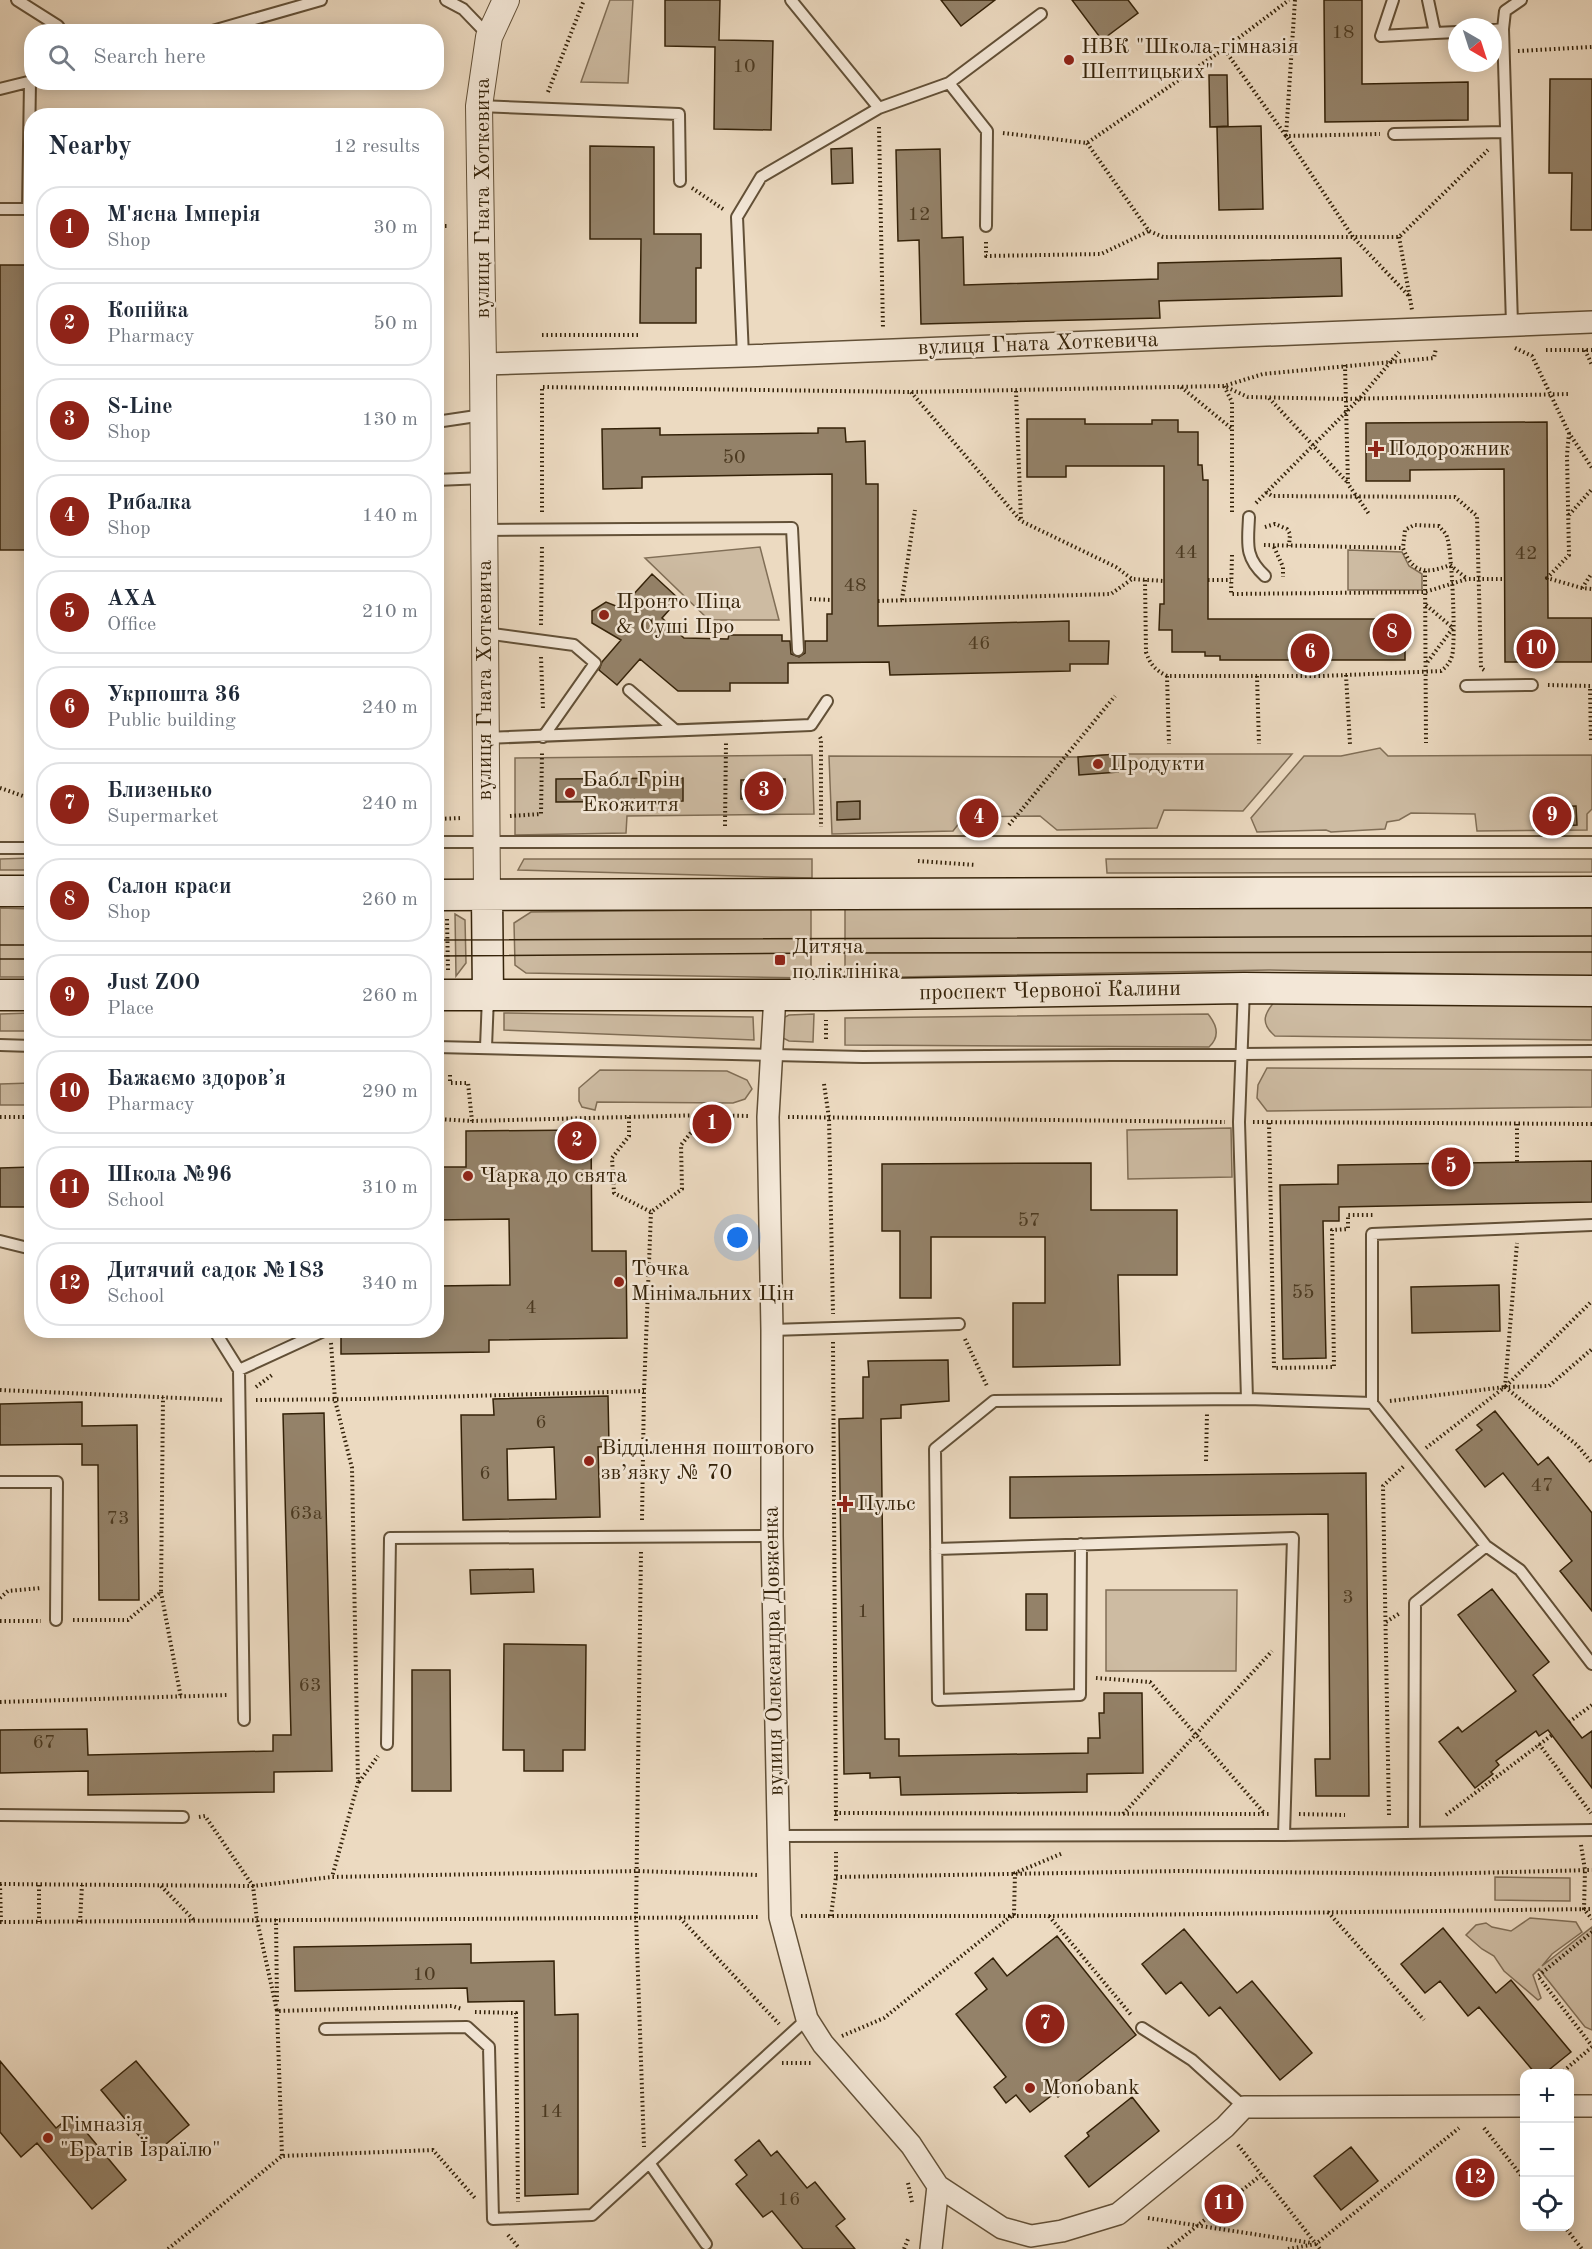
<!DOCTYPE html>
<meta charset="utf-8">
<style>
:root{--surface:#fff;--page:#f2f2f3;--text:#1f2937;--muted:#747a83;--line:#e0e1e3;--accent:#8f2418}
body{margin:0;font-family:"Old Standard TT",serif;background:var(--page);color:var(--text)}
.controls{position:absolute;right:18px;bottom:18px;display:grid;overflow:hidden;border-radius:12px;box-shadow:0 3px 15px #0003}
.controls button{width:54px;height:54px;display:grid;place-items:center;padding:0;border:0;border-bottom:2px solid var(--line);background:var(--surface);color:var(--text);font:30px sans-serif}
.compass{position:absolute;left:1448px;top:18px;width:54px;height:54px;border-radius:50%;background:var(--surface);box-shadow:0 3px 15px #0003;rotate:141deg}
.you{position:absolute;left:738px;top:1238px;width:21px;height:21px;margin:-15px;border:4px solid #fff;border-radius:50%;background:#1a73e8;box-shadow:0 0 0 9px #1a73e833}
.badge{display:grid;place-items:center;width:39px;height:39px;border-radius:50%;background:var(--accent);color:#fff;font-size:20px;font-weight:700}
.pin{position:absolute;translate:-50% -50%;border:3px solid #fff;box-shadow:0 2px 6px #0006}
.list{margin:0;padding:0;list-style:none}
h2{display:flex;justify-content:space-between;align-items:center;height:78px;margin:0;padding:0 24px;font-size:26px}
h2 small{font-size:20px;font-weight:400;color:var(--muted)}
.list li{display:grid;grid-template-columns:39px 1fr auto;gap:18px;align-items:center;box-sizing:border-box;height:84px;margin:0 12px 12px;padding:0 12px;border:2px solid var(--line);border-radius:24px}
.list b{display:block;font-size:22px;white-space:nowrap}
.list p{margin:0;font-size:20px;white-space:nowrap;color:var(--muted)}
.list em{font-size:20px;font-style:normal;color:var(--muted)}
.icon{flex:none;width:33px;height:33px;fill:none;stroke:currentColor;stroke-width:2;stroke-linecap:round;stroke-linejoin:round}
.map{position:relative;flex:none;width:1592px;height:2249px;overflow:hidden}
.search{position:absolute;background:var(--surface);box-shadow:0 3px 15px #0003;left:24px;top:24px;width:420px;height:66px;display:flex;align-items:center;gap:15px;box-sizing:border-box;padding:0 21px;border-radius:24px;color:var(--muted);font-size:22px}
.panel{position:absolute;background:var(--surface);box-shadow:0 3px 15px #0003;left:24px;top:108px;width:420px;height:1230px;border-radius:24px}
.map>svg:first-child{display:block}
.green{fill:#cdbba2;stroke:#806e56;stroke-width:1.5}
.building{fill:#948269;stroke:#342209;stroke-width:1.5;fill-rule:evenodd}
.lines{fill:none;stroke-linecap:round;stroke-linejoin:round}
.service-casing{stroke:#625037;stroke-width:14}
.minor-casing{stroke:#625037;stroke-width:24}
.tertiary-casing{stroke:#625037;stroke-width:28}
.secondary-casing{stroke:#342209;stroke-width:33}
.path{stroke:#342209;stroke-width:4;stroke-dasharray:1.5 3;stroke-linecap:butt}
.service{stroke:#f3e7d7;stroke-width:10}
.minor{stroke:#f3e7d7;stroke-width:21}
.tertiary{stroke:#f3e7d7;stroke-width:26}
.secondary{stroke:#f3e7d7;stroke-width:30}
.tram{stroke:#342209;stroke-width:1.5}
.poi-dot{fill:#8f2418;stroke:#f3e7d7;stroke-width:2}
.labels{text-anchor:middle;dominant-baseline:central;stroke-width:5;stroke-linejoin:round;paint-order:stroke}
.number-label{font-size:20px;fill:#4c3a21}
.poi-label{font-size:22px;fill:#342209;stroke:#f3e7d7;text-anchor:start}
.street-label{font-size:22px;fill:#342209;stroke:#f3e7d7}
</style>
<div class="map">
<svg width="1592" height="2249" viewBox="0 0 1592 2249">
<rect width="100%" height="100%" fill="#ecdac1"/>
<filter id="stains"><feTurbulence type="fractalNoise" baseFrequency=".00333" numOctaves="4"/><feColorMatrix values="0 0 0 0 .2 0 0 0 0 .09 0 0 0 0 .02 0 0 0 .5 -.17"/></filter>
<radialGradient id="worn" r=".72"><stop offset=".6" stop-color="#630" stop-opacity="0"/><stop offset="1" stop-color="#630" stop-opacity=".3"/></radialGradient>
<path class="green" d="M610,0H633L628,83L581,82Z
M760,547L779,620H709L645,558Z
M1348,550L1402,552L1409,566L1422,574V590H1348Z
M1380,748L1388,756L1592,755V809L1587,814V830L1477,831L1475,814L1411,813L1399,820L1387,822L1385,829L1331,832L1326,830L1257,832L1251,818L1304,756H1341Z
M1117,754H1292L1243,811L1164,810L1157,828L1057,830L1040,816L964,817L953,831L832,834L829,756L1078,757Z
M812,755L814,814L627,816L626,833L515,835V758Z
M31,858V870H0V859Z
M524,859H812V878L518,870Z
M1106,859H1592V872L1107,873Z
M845,907L1592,908V977L1269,970L845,978Z
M0,908L31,909V977H0Z
M811,909V978L526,973L515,965L514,923L531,912Z
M437,914H442L443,977H437Z
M455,914L465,920L466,963L456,976Z
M1275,1001L1592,1004V1040L1275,1036C1260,1023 1264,1014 1275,1001Z
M31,1013V1031H0V1014Z
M504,1013L753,1017L754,1040L504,1030Z
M814,1014L813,1042L789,1041L783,1038V1018L789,1015Z
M1208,1014C1217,1025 1220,1037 1209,1047L845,1045V1018Z
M1267,1068L1592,1070V1107L1267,1111L1257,1098L1258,1085Z
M600,1070L727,1071L747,1080L752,1089L745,1099L733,1103L597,1102L595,1110L582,1107L579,1101V1088Z
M31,1083V1105H0V1084Z
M1231,1128L1232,1177L1128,1179L1127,1130Z
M1106,1590H1237L1236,1671H1106Z
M1495,1877L1570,1878V1901L1495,1900Z
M1530,1918L1576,1922L1582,1932L1552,1954L1542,1966L1592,1927V2030L1585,2027L1539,1969L1533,1975L1541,1998L1538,2000L1504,1971L1494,1956L1482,1949L1466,1935L1476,1925L1486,1923L1492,1927L1511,1931Z"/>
<path class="building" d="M665,0H720L719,40L773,41L771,130L714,129L715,47L665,46Z
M941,0H995L961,26Z
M1072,0H1128L1138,13L1102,40Z
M1324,0H1362V84L1468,82V120L1325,122Z
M1209,75H1227L1228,126L1210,127Z
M1550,79H1592V230H1571L1572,173H1549Z
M1261,126L1263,209L1219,210L1217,127Z
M590,146L654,147V234H701V268H696V323H640L641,239H590Z
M852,148L853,183L832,184L831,149Z
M940,149L942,238L963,237L964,285L1158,279V263L1341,258L1342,296L1159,301L1160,318L921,324L919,240L898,241L896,150Z
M0,265H32V550H0Z
M1027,419H1085V424H1152V420H1178V432H1198V465H1202L1203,480H1208V619H1380V616L1405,619V660H1220V656H1205V652H1172V630H1159L1160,604H1164V466H1066V477H1027Z
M1547,422L1548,618H1592V662H1505L1504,469L1410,470V481H1366V423Z
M660,428V435L818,433V428H845L846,442L865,441L866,484H878V626L1069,621V641H1109L1108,664H1070V671L890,675L889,662L788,663V683H730V691H678L640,659L617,685L599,670L602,662L621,640L592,623V611L606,602L621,608L652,574L679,599L662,618L684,638L728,639L729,635H782V641H790L791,654L799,657L805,653V641H827V614H832V474L642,477V488L603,489L602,429Z
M1117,754L1118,772L1079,775L1078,757Z
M683,778V801L556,802V779Z
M785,779V798L741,799V780Z
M860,801V819L837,820V802Z
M1576,806L1577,825L1544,827L1543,807Z
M580,1130H591L592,1251H626L627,1338L489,1340V1352L341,1354V1330H436V1286L510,1285L509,1219L436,1220V1167H466V1131Z
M1592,1161V1202L1339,1207V1221H1323L1326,1358L1283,1359L1280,1185L1338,1184V1165Z
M1091,1163V1210H1177V1275H1118L1120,1365L1013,1367V1303H1045V1237H931V1298H900V1231H882V1164Z
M32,1167V1207H0V1168Z
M1499,1285L1500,1331L1412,1333L1411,1287Z
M948,1360L949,1401L901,1405V1418L881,1419L885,1739H899V1756L1088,1753V1738H1100L1099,1713H1104V1693H1142L1143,1773L1087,1774V1792L901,1795L900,1777L870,1778V1773L844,1774L839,1419L863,1418V1377H869L868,1361Z
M608,1396L609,1446L598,1447L600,1517L463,1520L461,1415H494L493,1399ZM554,1447L556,1499L508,1500L507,1449Z
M82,1402V1426L137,1425L139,1600H99L98,1465H82V1444L0,1445V1404Z
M1495,1411L1538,1465L1548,1457L1592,1513V1611L1560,1571L1572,1561L1503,1473L1485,1487L1456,1450L1482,1430L1477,1425Z
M324,1413L332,1771L274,1772V1792L88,1795V1771L0,1773V1730L87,1729L88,1755L273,1751V1735H291L283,1414Z
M1366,1473L1369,1796H1316L1315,1759H1330L1328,1514L1010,1518V1477Z
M533,1569L534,1592L471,1594L470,1570Z
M1492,1589L1549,1662L1533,1675L1582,1738L1592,1731V1788L1548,1730L1539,1736L1536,1731L1496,1761L1499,1765L1491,1772L1493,1774L1475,1788L1439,1742L1458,1727L1462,1732L1516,1691L1458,1615Z
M1026,1594H1047V1630H1026Z
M504,1644L586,1645L585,1750H563V1771H524V1750H503Z
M412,1670H450L451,1791H412Z
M1443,1928L1496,1993L1511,1980L1571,2052L1545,2073H1535L1479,2007L1468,2016L1440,1981L1425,1993L1401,1964Z
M1184,1929L1237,1993L1252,1981L1312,2053L1280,2080L1220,2007L1209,2016L1181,1982L1166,1994L1142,1964Z
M1057,1936L1136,2035L1058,2097L1055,2093L1030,2112L1016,2095L1006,2103L994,2087L1006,2077L956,2014L987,1989L975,1973L993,1958L1007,1976Z
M471,1944V1963L554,1961L555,2015L578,2014V2194L525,2196L524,2001L468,2002L467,1988L295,1991L294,1947Z
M0,2061L56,2128L72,2115L126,2180L92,2209L37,2143L21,2157L0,2132Z
M136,2061L189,2125L154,2154L101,2090Z
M1132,2097L1159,2131L1089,2187L1065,2156L1089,2136L1087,2133Z
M759,2140L771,2156L777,2151L807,2188L815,2182L845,2219L836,2226L855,2249H803L772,2211L763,2217L736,2184L747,2175L735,2160Z
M1351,2147L1378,2181L1341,2210L1314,2176Z"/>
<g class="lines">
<defs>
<path id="service" d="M17,0L58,26L62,32
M446,0L463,9L489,36
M1393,0L1381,36L1435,33
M1428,0L1435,33L1457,32
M1503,29L1505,11L1521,0
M1493,30L1503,29L1512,324
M209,32L321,0
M949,83L1041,14
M0,89L32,81
M479,106L679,114L680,181
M879,108L949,83L987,131L986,226
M1394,134L1506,132
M0,209H28L30,82
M743,356L737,217L761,177L879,108L791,0
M436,422L483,415
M436,480L484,478
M1249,517C1248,543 1244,557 1265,576
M485,530L792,528L798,650
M485,633L574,645L595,663L543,737
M1466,686L1532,685
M629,690L675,730
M486,738L811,725L827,701
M436,842H1592
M0,848H32
M1244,988L1239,1122L1247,1399
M0,1045L32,1046
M436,1047L863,1057L1592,1051
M486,1047L488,997
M1592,1225L1372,1234V1403L1486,1546L1520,1570L1592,1664
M0,1241L32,1249
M214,1330L239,1370
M772,1330L959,1324
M0,1482H57L56,1620
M1081,1544L1080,1695L938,1700L935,1449L994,1401L1247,1399L1372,1403
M936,1549L1293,1538L1284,1835
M244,1720L239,1370L326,1330
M387,1744L390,1538L772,1536
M0,1815L183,1817
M1414,1833L1415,1603L1486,1546
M778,1836L1284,1835L1592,1830
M1142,2028L1192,2060L1244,2107
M325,2029L467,2027L489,2047L493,2219L592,2215L807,2019
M650,2164L706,2244"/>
<path id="minor" d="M483,364L743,356L1592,322
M775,995L768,1117L772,1330V1536L780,1917L807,2019L823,2044L911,2145L938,2186L1002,2228L1031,2236L1062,2231L1118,2214L1225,2127L1244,2107L1524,2106
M1570,2106H1592
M931,2249L938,2186"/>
<path id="tertiary" d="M487,896L483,364L479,106L489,37L506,0"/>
<path id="secondary" d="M0,891H32
M436,895L1592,892
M487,896L488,996
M0,995H32
M436,995H826L1244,988L1592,991"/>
</defs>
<use href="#service" class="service-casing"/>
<use href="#minor" class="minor-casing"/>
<use href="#tertiary" class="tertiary-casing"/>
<use href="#secondary" class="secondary-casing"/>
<path class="path" d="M1295,0L1286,136L1380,134
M1224,49L1289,0
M1518,51L1592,47
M548,92L584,0
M879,127L883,329
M1003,133L1087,143L1224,49L1286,136L1353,237H1399L1488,150
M1087,143L1149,231L1163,237H1353L1409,296
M692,188L723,209
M436,226H448
M1399,237L1412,310
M986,242V256L1101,254L1149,231
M542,335H638
M1515,348L1532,356L1569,433L1592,468
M1546,350H1592
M1585,350L1592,365
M1345,365L1348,484L1369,514
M1181,387L1231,428
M1016,391L1021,520
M911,392L1021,521L1116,567L1132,579L1164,581
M1269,398L1348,483
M1569,433L1567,455L1569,555L1547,578L1582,588L1592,589
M1266,492L1272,496L1455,497L1477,516L1481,668L1484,670
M1256,503L1360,398L1399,352
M542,512V387L910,392L1224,386L1248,397L1345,399L1569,394
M1232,512V402L1224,386L1263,374L1434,358L1436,348
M1569,515L1592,489
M1265,527L1275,524L1287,529L1290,534L1289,546
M1264,545L1403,548C1413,574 1426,574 1450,565L1466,578
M1274,547L1283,567V577
M1232,555L1231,594L1425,592L1467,579H1504
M1425,571L1426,743
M1145,580L1146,652C1150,664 1155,670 1167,676H1322L1441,671C1446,667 1450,663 1452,656C1456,643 1452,550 1447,537C1446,533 1442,530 1439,526L1414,525L1405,530L1403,548
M1208,580H1231
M1582,588L1592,573
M810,599L832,600
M902,600L915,510
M878,601L1111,594L1132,579
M1426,605L1453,628L1426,664
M541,625L542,546
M541,657L543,709
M1346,675L1350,744
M1167,676L1169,744
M1257,676L1259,744
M1548,685L1590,686L1591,742
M820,737L821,739V827
M0,788L32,799
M510,816L541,814L542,753
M436,819L462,818
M1009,825L1115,696
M725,826L726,743
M918,861L976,865
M447,919L448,971
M826,1039V1020
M450,1075V1083H468L472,1121
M824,1084L829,1118L833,1314
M0,1117H32
M629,1117V1136L612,1158L614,1193L651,1212
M788,1117L1225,1122
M436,1119L472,1121L705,1115L748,1116
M1253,1122L1592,1124
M1269,1123L1274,1368L1334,1367L1332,1230L1348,1229V1215H1374
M1517,1124V1162
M965,1339L987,1386
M833,1342L836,1821
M331,1343L335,1400L352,1468L358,1783L332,1877
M256,1387L272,1375
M1505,1387L1517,1243
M1505,1387L1577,1445L1592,1463
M0,1390L224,1400
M256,1400L364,1399L644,1391
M1390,1401L1505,1387L1592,1301
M1426,1448L1505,1387L1549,1386L1592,1349
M1206,1461L1207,1413
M642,1520L644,1391L651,1212L682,1189L681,1145L705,1115
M641,1552L636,1917L644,2147
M161,1592L181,1698
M0,1598L8,1591L41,1588
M73,1620H128L161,1592L163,1397
M0,1621H41
M1386,1622L1400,1613
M1096,1678L1150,1682L1265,1814
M0,1702L227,1695
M1569,1722L1592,1705
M1539,1744L1591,1813
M359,1782L378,1756
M835,1813L1270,1814
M1123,1814L1272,1651
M1299,1814L1345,1815
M1389,1815L1383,1486L1404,1466
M1446,1815L1552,1735
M199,1817L205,1816L253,1886L257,1920L277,2011L452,2006L462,2009
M1581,1845L1585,1870L1584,1909L1592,1919
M836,1877L1178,1871L1433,1874L1592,1870
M0,1884L253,1886L332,1877L637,1871L758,1875
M0,1884L1,1922
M39,1885V1922
M161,1886L195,1921
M1328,1912L1424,2020
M801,1916H1049L1592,1909
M831,1916L836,1877V1852
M1049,1916L1132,2016
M680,1918L779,2024
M276,1919L277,2003
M0,1922L760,1917
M80,1922L82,1885
M1592,1932L1538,1976L1592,2046
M277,2010L282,2156
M475,2012L516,2013L518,2202
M842,2036L884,2018L1014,1914L1015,1873L1063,1853
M782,2063H811
M1560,2074L1592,2047
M1484,2128L1524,2179
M1238,2145L1320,2249
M908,2183L912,2202
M1148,2218L1312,2243
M1564,2226L1582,2249
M508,2235L519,2248
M168,2249L282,2156L433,2150L475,2198
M904,2249L908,2239
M1168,2249L1260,2176
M1288,2249L1316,2244L1459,2128"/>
<use href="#service" class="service"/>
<use href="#minor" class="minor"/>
<use href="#tertiary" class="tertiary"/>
<use href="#secondary" class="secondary"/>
<path class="tram" d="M436,940L1592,936
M0,945H32
M436,956L826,953L1592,952
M0,959H32"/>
</g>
<g class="poi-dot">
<circle cx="1069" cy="60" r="6"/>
<path d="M1373 440h6v6h6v6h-6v6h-6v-6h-6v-6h6z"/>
<circle cx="604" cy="615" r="6"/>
<circle cx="1098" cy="764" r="6"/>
<circle cx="570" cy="793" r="6"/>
<rect x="774" y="954" width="12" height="12" rx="3"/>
<circle cx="468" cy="1176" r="6"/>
<circle cx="619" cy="1282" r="6"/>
<circle cx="589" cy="1461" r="6"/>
<path d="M842 1495h6v6h6v6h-6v6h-6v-6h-6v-6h6z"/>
<circle cx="1030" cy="2088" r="6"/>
<circle cx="48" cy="2138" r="6"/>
</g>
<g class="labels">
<g class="number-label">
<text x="1343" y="33">18</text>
<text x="744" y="67">10</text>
<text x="919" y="215">12</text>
<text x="734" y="458">50</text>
<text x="1186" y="553">44</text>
<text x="1526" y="554">42</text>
<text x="855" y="586">48</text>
<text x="979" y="644">46</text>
<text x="1029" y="1221">57</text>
<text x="1303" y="1293">55</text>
<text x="531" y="1308">4</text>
<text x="541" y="1423">6</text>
<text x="485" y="1474">6</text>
<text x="1542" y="1486">47</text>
<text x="306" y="1514">63а</text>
<text x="118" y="1519">73</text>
<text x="1348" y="1598">3</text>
<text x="863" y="1612">1</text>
<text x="310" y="1686">63</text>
<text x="44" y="1743">67</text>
<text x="424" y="1975">10</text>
<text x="551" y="2112">14</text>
<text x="789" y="2200">16</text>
</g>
<g class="poi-label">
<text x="1081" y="47">НВК "Школа-гімназія<tspan x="1081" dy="25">Шептицьких"</tspan></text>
<text x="1388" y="449">Подорожник</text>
<text x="616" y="602">Пронто Піца<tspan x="616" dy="25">&amp; Суші Про</tspan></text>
<text x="1110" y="764">Продукти</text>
<text x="582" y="780">Бабл Грін<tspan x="582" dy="25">Eкожиття</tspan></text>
<text x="792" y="947">Дитяча<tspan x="792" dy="25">поліклініка</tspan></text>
<text x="480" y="1176">Чарка до свята</text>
<text x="631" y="1269">Точка<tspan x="631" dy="25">Мінімальних Цін</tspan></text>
<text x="601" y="1448">Відділення поштового<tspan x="601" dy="25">зв’язку № 70</tspan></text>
<text x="857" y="1504">Пульс</text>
<text x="1042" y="2088">Monobank</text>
<text x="60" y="2125">Гімназія<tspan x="60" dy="25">"Братів Їзраїлю"</tspan></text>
</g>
<g class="street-label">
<text transform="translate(483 198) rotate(-90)">вулиця Гната Хоткевича</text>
<text transform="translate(1038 344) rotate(-2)">вулиця Гната Хоткевича</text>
<text transform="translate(485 680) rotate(-90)">вулиця Гната Хоткевича</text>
<text transform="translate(1050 991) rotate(-1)">проспект Червоної Калини</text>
<text transform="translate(774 1651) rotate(-91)">вулиця Олександра Довженка</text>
</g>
</g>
<rect width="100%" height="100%" filter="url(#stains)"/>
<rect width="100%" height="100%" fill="url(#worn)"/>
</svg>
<div class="controls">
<button>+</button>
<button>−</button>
<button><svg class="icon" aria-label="locate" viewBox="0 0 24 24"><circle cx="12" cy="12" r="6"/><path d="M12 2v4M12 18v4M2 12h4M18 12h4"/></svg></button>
</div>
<svg class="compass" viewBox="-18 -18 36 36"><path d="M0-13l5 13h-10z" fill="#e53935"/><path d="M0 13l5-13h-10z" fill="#747a83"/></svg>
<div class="you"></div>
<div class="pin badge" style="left:712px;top:1124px">1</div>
<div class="pin badge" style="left:577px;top:1141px">2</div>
<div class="pin badge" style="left:764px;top:791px">3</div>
<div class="pin badge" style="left:979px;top:818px">4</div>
<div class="pin badge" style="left:1451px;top:1167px">5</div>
<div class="pin badge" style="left:1310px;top:653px">6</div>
<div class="pin badge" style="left:1045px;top:2024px">7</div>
<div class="pin badge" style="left:1392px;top:633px">8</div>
<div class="pin badge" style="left:1552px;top:816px">9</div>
<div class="pin badge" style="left:1536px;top:649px">10</div>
<div class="pin badge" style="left:1224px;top:2204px">11</div>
<div class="pin badge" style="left:1475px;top:2178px">12</div>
<div class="search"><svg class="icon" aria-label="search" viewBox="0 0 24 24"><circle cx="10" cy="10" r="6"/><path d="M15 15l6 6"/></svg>Search here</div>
<section class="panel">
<h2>Nearby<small>12 results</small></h2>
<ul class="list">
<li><span class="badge">1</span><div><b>М'ясна Імперія</b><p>Shop</p></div><em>30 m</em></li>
<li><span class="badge">2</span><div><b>Копійка</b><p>Pharmacy</p></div><em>50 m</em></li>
<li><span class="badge">3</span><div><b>S-Line</b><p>Shop</p></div><em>130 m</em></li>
<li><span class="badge">4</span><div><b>Рибалка</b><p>Shop</p></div><em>140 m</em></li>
<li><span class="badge">5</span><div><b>AXA</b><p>Office</p></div><em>210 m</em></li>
<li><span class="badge">6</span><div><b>Укрпошта 36</b><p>Public building</p></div><em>240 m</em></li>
<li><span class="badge">7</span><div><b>Близенько</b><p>Supermarket</p></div><em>240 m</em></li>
<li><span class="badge">8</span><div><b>Салон краси</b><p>Shop</p></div><em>260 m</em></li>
<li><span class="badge">9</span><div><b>Just ZOO</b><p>Place</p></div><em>260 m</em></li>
<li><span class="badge">10</span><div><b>Бажаємо здоровʼя</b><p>Pharmacy</p></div><em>290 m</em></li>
<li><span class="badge">11</span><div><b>Школа №96</b><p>School</p></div><em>310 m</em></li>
<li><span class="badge">12</span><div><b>Дитячий садок №183</b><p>School</p></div><em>340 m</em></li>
</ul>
</section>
</div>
